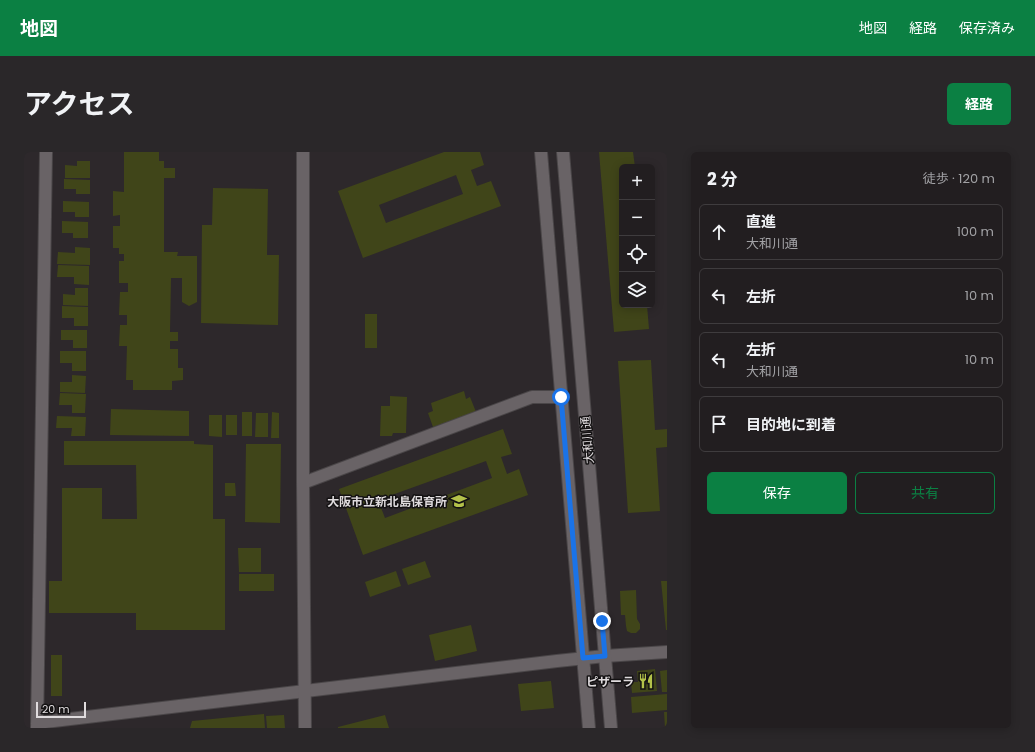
<!DOCTYPE html>
<html lang="ja">
<meta charset="utf-8">
<style>
:root{--surface:#221e20;--page:#2a2729;--text:#f1f3f6;--muted:#a2a2a5;--line:#3f3c3e;--accent:#0b8043}
body{margin:0;font-family:Poppins,"Noto Sans JP",sans-serif;background:var(--page);color:var(--text)}
.controls{position:absolute;right:12px;top:12px;display:grid;overflow:hidden;border-radius:6px;box-shadow:0 2px 10px #0003}
.controls button{width:36px;height:36px;display:grid;place-items:center;padding:0;border:0;border-bottom:1px solid var(--line);background:var(--surface);color:var(--text);font:20px sans-serif}
.scale{position:absolute;left:12px;bottom:10px;width:50px;box-sizing:border-box;padding-left:4px;border:2px solid #dfdbdd;border-top:0;font-size:11px;line-height:14px;white-space:nowrap;color:#dfdbdd;-webkit-text-stroke:3px #141213;paint-order:stroke}
.stop{position:absolute;width:12px;height:12px;margin:-9px;border:3px solid #1a73e8;border-radius:50%;background:#fff}
.stop.end{background:#1a73e8;border-color:#fff;box-shadow:0 1px 4px #0008}
.list{margin:0;padding:0;list-style:none}
h2{display:flex;justify-content:space-between;align-items:center;height:52px;margin:0;padding:0 16px;font-size:17px}
h2 small{font-size:13px;font-weight:400;color:var(--muted)}
.list li{display:grid;grid-template-columns:26px 1fr auto;gap:12px;align-items:center;box-sizing:border-box;height:56px;margin:0 8px 8px;padding:0 8px;border:1px solid var(--line);border-radius:6px}
.list b{display:block;font-size:15px;white-space:nowrap}
.list p{margin:0;font-size:13px;white-space:nowrap;color:var(--muted)}
.list em{font-size:13px;font-style:normal;color:var(--muted)}
.actions{display:flex;gap:8px;padding:12px 16px}
.actions a{flex:1;padding:9px 0;border:1px solid var(--accent);border-radius:6px;text-align:center;font-size:14px;color:var(--accent)}
.actions .main{background:var(--accent);color:#fff}
.icon{flex:none;width:22px;height:22px;fill:none;stroke:currentColor;stroke-width:2;stroke-linecap:round;stroke-linejoin:round}
.map{position:relative;flex:none;width:643px;height:576px;overflow:hidden;border-radius:6px}
header{display:flex;align-items:center;gap:24px;box-sizing:border-box;height:56px;padding:0 20px;background:var(--accent);color:#fff}
header strong{font-size:19px}
nav{display:flex;gap:22px;margin-inline-start:auto;font-size:14px}
.intro{display:flex;align-items:center;justify-content:space-between;box-sizing:border-box;height:96px;padding:0 24px}
h1{margin:0;font-size:28px}
.button{padding:10px 18px;border-radius:6px;background:var(--accent);color:#fff;font-size:14px;font-weight:700}
main{display:flex;gap:24px;padding:0 24px}
aside{flex:1;background:var(--surface);border-radius:6px;box-shadow:0 2px 10px #0003}
.map>svg:first-child{display:block}
.building{fill:#404519;fill-rule:evenodd}
.lines{fill:none;stroke-linecap:round;stroke-linejoin:round}
.street-casing{stroke:#4a4648;stroke-width:14}
.secondary-casing{stroke:#4a4648;stroke-width:14}
.street{stroke:#696366;stroke-width:12}
.secondary{stroke:#696366;stroke-width:12}
.route{stroke:#1a73e8;stroke-width:5}
.labels{text-anchor:middle;dominant-baseline:central;stroke-width:3;stroke-linejoin:round;paint-order:stroke}
.street-label{font-size:12px;fill:#dfdbdd;stroke:#141213}
.poi-label{font-size:12px;font-weight:bold;fill:#dfdbdd;stroke:#141213;text-anchor:end}
</style>
<header>
<strong>地図</strong>
<nav><a>地図</a><a>経路</a><a>保存済み</a></nav>
</header>
<div class="intro"><h1>アクセス</h1><a class="button">経路</a></div>
<main>
<div class="map">
<svg width="643" height="576" viewBox="0 0 643 576">
<rect width="100%" height="100%" fill="#2d282b"/>
<path class="building" d="M100,0H135V9H140V16H151V26H140V100H154L153,104H173V150L165,154L158,150V126H147L146,180H154V189H146V197H154V216H159V228L148,229V238H109V228H102L103,194H95L96,173H103V163H95L96,140H104V131H95V109H100V102H95V96H89V74H96V63L89,64V39L100,40Z
M420,0H456L460,13L447,18L453,34L467,29L477,54L339,106L314,39ZM432,23L439,42L362,71L355,53Z
M575,0H609L611,15H598V153H623L625,177L590,180Z
M53,9H66V26H41V13L53,14Z
M40,27L66,28V42H52V37H40Z
M189,36L244,37L243,103H255L254,173L177,171L178,73H188Z
M39,49L65,50V65H51V60H39Z
M628,50H629L631,75L628,76Z
M38,69L64,70V86H49V81H38Z
M51,95L66,96V113L33,112L34,100L51,101Z
M34,113L65,114V133L50,132V125H33Z
M51,136H64V154L39,153V142L51,143Z
M38,154L64,155V174H50V166H38Z
M341,162H353V196H341Z
M37,178H63V196H49V188H37Z
M36,199H62V219H48V211H36Z
M627,208L631,278L643,277V295L632,296L636,359L604,361L594,209Z
M48,223L62,224L61,241L36,240V230H48Z
M440,239L442,247L446,245L452,260L409,275L404,261L409,259L407,251Z
M36,241L62,242L61,261H48V253H35Z
M366,244L383,245L382,281H369L368,284H356L357,254H366Z
M87,257L165,259V284L86,283Z
M218,260H228V284H218Z
M248,260L255,261V286H247Z
M232,261H244V285H231Z
M185,263H198V285L185,284Z
M202,263H213V283H202Z
M33,264L62,265L61,284H47L48,276H32Z
M479,277L488,302L477,305L483,322L495,317L504,343L339,403L315,337ZM462,309L468,326L361,366L354,348Z
M40,289H170V292L189,293V367H201V478H112V461H25V429H38V336H78V367H113L112,313H40Z
M222,292H257L256,371L221,370Z
M201,331H211L212,344H201Z
M214,396H237V420H215Z
M401,409L407,425L384,433L378,417Z
M372,419L377,434L346,445L341,430Z
M215,422H250V439H215Z
M637,429H643V478H642Z
M612,438L613,467L616,472V477L612,481H607L603,479L602,474L601,463H597L596,439Z
M447,473L453,499L411,509L405,483Z
M27,503H38V544H27Z
M631,517L633,539L608,541L607,530H614L613,519Z
M643,518V540H638L636,519Z
M527,529L530,556L497,559L494,532Z
M643,542V558L608,561L607,545Z
M640,560H643V576H641Z
M240,562L241,576H166L168,569Z
M260,563L261,576H243L242,564Z
M361,563L365,576H314V575Z"/>
<g class="lines">
<defs>
<path id="street" d="M279,331L508,245H537
M13,571L533,509L581,504L643,500
M13,576L22,0"/>
<path id="secondary" d="M279,0V331L281,576
M517,0L565,576
M539,0L587,576"/>
</defs>
<use href="#street" class="street-casing"/>
<use href="#secondary" class="secondary-casing"/>
<use href="#street" class="street"/>
<use href="#secondary" class="secondary"/>
</g>
<g class="lines">
<path class="route" d="M537,245L559,506L581,504L578,469"/>
</g>
<defs>
<symbol id="school-bare" viewBox="-9 -9 18 18"><path d="M0-5L7-2L0 1L-7-2ZM-4 1L0 2.5L4 1V4Q0 6-4 4Z" fill="#b4c24a" stroke="#141213" stroke-width="2.5" paint-order="stroke"/></symbol>
<symbol id="restaurant-bare" viewBox="-9 -9 18 18"><path d="M-5-6h1v4h1v-4h1v4h1v-4h1v5L-1.5 .5V6h-2V.5L-5-1ZM5-6V6H3V1.5H1.5Q1.5-4 5-6Z" fill="#b4c24a" stroke="#141213" stroke-width="2.5" paint-order="stroke"/></symbol>
</defs>
<g fill-rule="evenodd">
<use href="#school-bare" x="424" y="338" width="22" height="22"/>
<use href="#restaurant-bare" x="611" y="518" width="22" height="22"/>
</g>
<g class="labels">
<g class="street-label">
<text transform="translate(563 288) rotate(-95)">大和川通</text>
</g>
<g class="poi-label">
<text x="423" y="349">大阪市立新北島保育所</text>
<text x="610" y="529">ピザーラ</text>
</g>
</g>
</svg>
<div class="controls">
<button>+</button>
<button>−</button>
<button><svg class="icon" aria-label="locate" viewBox="0 0 24 24"><circle cx="12" cy="12" r="6"/><path d="M12 2v4M12 18v4M2 12h4M18 12h4"/></svg></button>
<button><svg class="icon" aria-label="layers" viewBox="0 0 24 24"><path d="M12 4l9 5-9 5-9-5zM3 14l9 5 9-5"/></svg></button>
</div>
<div class="scale">20 m</div>
<div class="stop" style="left:537px;top:245px"></div>
<div class="stop end" style="left:578px;top:469px"></div>
</div>
<aside>
<h2>2 分<small>徒歩 · 120 m</small></h2>
<ul class="list">
<li><svg class="icon" aria-label="ahead" viewBox="0 0 24 24"><path d="M12 20V5M6 11l6-6 6 6"/></svg><div><b>直進</b><p>大和川通</p></div><em>100 m</em></li>
<li><svg class="icon" aria-label="left" viewBox="0 0 24 24"><path d="M17 20v-9H6M10 6l-5 5 5 5"/></svg><div><b>左折</b></div><em>10 m</em></li>
<li><svg class="icon" aria-label="left" viewBox="0 0 24 24"><path d="M17 20v-9H6M10 6l-5 5 5 5"/></svg><div><b>左折</b><p>大和川通</p></div><em>10 m</em></li>
<li><svg class="icon" aria-label="arrive" viewBox="0 0 24 24"><path d="M6 21V4h12l-3 4 3 4H6"/></svg><div><b>目的地に到着</b></div></li>
</ul>
<div class="actions"><a class="main">保存</a><a>共有</a></div>
</aside>
</main>
